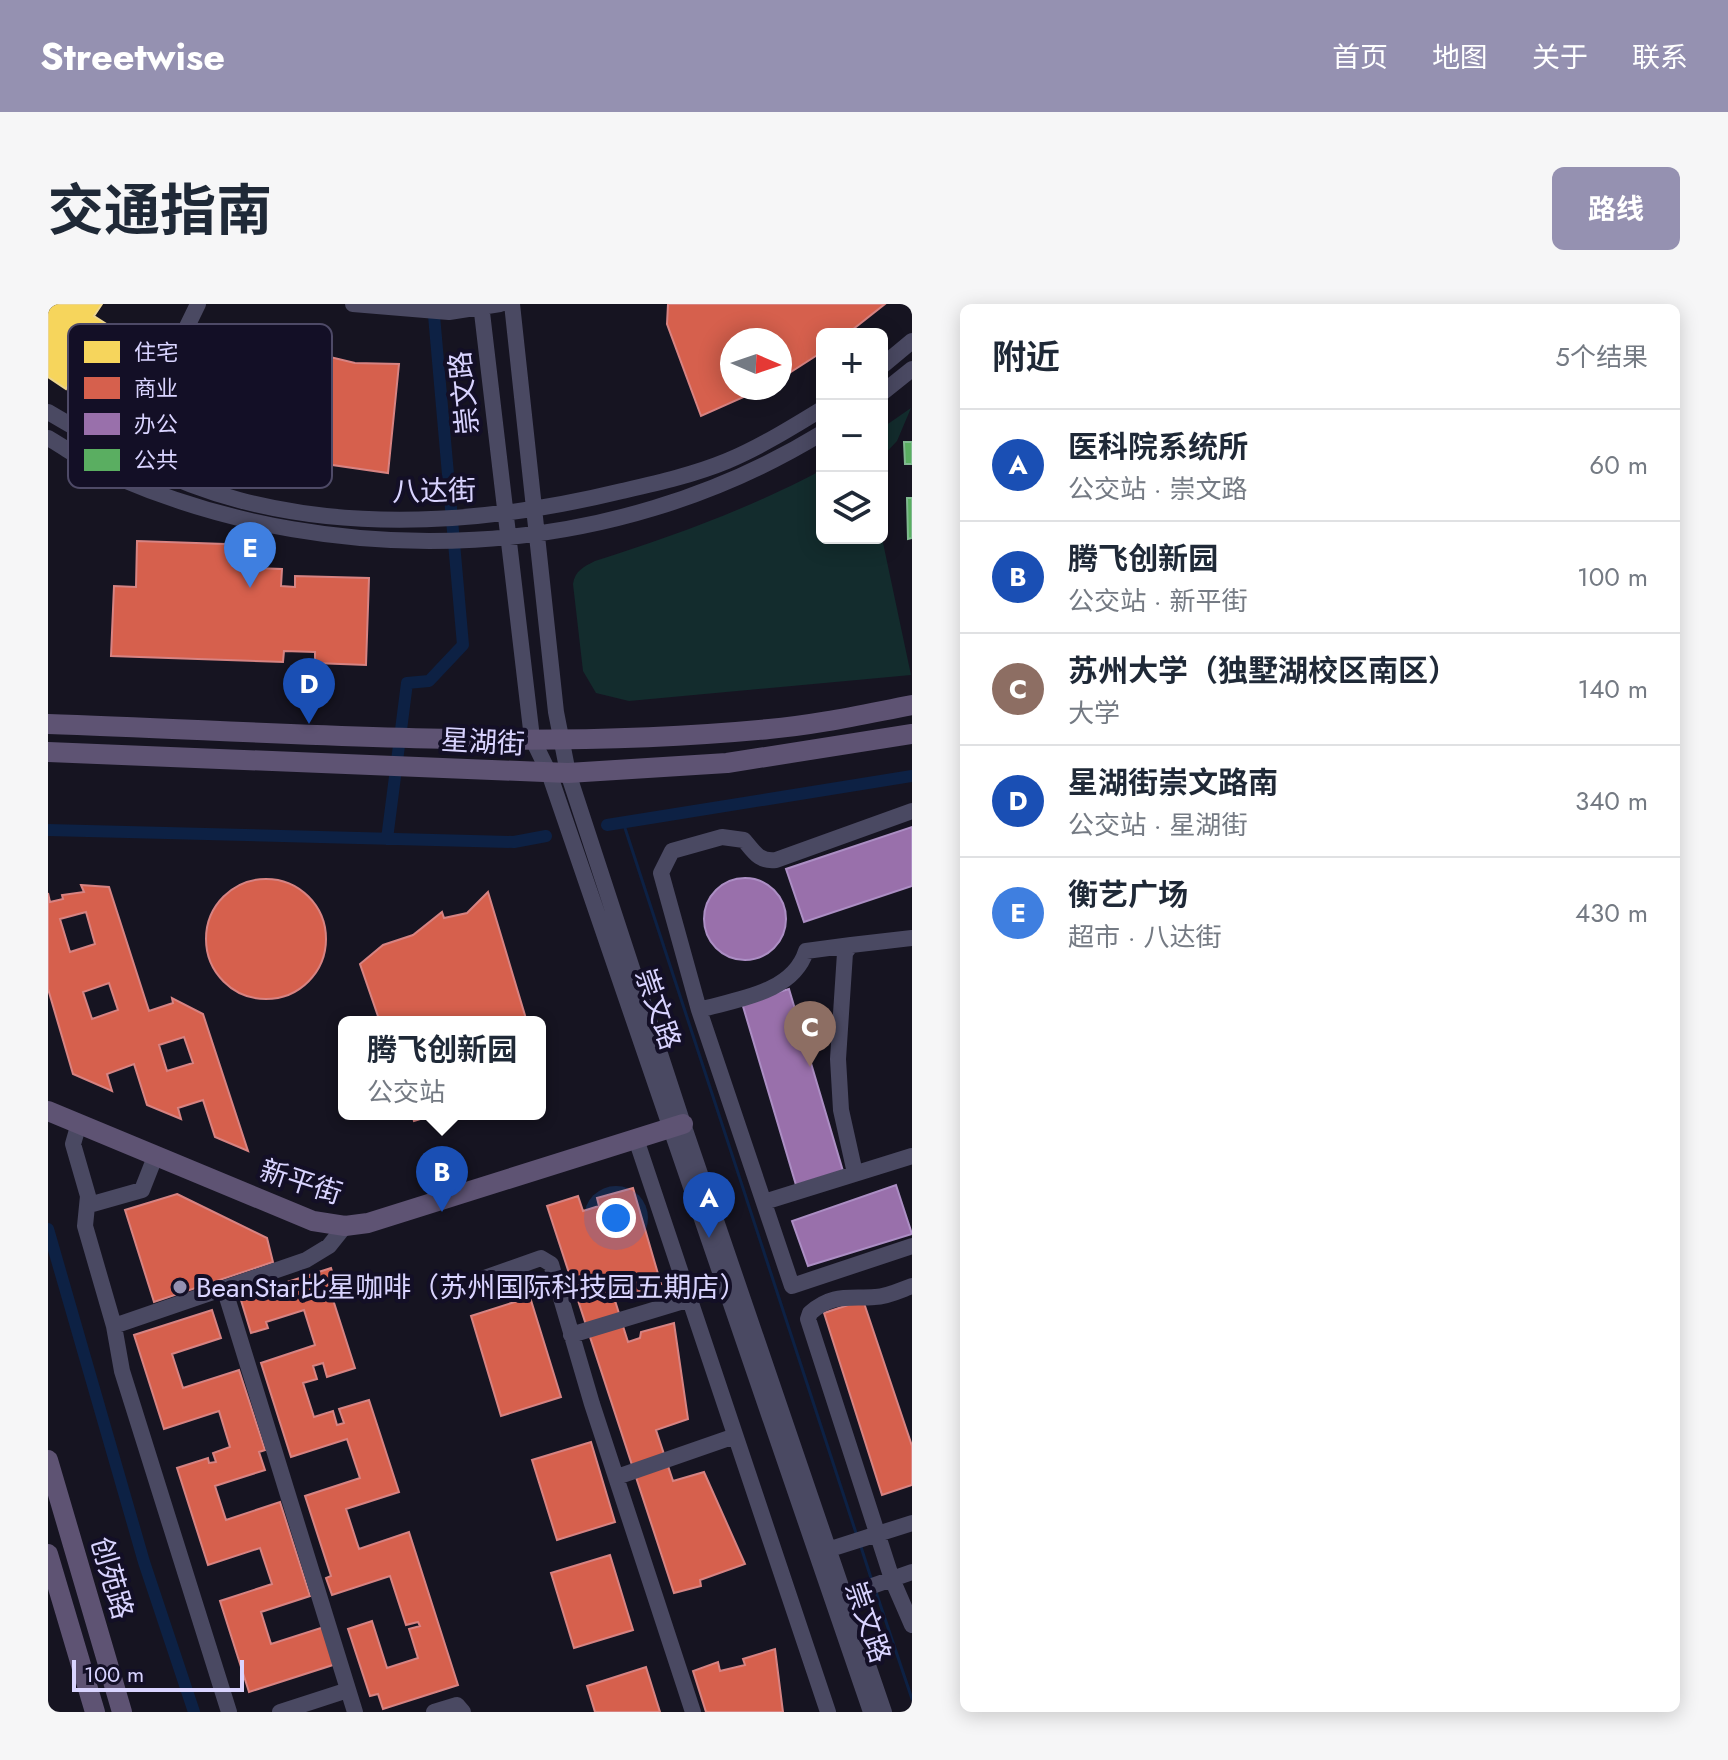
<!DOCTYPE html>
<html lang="zh">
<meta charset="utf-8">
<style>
:root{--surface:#fff;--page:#f6f6f7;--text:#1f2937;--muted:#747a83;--line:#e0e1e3;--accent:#9591b1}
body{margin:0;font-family:Jost,"Noto Sans SC",sans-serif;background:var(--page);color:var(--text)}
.controls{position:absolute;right:24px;top:24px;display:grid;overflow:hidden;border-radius:12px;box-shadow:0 4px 20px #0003}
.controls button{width:72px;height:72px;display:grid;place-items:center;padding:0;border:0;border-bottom:2px solid var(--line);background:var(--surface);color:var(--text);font:40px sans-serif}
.compass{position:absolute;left:672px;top:24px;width:72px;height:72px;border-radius:50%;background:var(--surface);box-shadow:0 4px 20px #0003;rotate:92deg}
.scale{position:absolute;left:24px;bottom:20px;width:172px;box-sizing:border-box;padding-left:8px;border:4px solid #d9d4ff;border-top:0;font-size:22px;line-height:28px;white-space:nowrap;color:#d9d4ff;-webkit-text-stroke:6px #130f26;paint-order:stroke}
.you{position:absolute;left:568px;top:914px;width:28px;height:28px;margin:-20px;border:6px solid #fff;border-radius:50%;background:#1a73e8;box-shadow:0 0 0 12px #1a73e833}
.badge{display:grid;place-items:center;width:52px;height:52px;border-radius:50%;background:var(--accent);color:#fff;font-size:26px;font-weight:700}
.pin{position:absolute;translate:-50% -66px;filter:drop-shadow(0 2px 4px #0008)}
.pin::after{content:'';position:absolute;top:42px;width:28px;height:24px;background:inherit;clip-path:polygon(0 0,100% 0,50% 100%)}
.popup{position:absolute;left:290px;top:712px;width:208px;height:104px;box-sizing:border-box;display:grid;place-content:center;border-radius:12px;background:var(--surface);filter:drop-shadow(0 2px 6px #0005);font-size:26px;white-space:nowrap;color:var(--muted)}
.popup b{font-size:30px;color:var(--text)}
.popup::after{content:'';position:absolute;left:50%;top:100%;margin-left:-16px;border:16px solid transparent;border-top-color:var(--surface)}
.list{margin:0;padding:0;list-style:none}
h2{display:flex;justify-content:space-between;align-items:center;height:104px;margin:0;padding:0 32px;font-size:34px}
h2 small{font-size:26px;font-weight:400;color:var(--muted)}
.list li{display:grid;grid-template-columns:52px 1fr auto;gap:24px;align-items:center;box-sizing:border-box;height:112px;padding:0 32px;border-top:2px solid var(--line)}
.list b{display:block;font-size:30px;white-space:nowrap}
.list p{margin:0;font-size:26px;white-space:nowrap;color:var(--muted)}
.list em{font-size:26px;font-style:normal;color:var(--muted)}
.icon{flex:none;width:44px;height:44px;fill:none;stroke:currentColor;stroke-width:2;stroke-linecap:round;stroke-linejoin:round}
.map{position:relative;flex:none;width:864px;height:1408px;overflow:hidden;border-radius:12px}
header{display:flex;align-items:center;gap:48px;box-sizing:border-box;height:112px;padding:0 40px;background:var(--accent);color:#fff}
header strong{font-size:38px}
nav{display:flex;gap:44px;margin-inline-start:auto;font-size:28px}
.intro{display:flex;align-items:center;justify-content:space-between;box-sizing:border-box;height:192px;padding:0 48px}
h1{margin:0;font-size:56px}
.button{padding:20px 36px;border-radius:12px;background:var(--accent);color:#fff;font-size:28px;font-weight:700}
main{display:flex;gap:48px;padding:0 48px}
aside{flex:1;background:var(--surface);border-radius:12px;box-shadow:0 4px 20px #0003}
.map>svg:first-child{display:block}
.green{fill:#132c2d}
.homes{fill:#f6d55c;stroke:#edd58d;stroke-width:2}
.shops{fill:#d6604d;stroke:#d78382;stroke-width:2;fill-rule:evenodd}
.offices{fill:#9970ab;stroke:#ac8ec4;stroke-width:2}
.public{fill:#5aae61;stroke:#80b990;stroke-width:2}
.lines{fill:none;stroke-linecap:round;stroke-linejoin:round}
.stream{stroke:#0d2144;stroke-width:3}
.canal{stroke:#0d2144;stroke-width:12}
.minor{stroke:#4a4962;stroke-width:16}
.major{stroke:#5e5373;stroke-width:20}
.poi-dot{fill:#9591b1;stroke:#130f26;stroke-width:3}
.labels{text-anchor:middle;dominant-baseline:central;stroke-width:8;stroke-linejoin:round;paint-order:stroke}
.street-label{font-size:28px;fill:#d9d4ff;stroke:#130f26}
.poi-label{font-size:28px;fill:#d9d4ff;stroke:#130f26;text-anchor:start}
.key{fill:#130f26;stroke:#4e4a67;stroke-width:2}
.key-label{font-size:22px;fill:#d9d4ff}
</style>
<header>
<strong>Streetwise</strong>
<nav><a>首页</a><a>地图</a><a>关于</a><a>联系</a></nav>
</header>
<div class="intro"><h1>交通指南</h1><a class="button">路线</a></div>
<main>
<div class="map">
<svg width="864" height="1408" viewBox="0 0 864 1408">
<rect width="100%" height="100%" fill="#161421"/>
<path class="green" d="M863,104L849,137L834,153V124Z
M774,166V234H834L863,371L581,397L548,389L535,367L525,280C527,267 535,263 547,257C626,232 700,205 774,166Z"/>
<path class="homes" d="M0,0H54L46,12L60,21L18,85L0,73Z"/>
<path class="shops" d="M620,0H837L799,30H774V48L732,75V36H684V84H716L653,112L619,20Z
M236,42L307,59L351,60L340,169L222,152L193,140Z
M89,237L206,241L205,264L234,265L233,282L247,283V272L321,274L318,361L267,359V348L236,347L235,358L63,352L66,282L88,283Z
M158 635a60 60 0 1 1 120 0a60 60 0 1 1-120 0Z
M33,581L61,583L101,707L125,699L124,694L155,710L200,847L167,833L155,796L130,804L133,815L99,801L86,760L59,770L64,787L25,770L0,685V589L2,598L15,595L14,591L36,588ZM38,608L47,640L22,648L12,615ZM61,679L70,706L44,715L35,688ZM136,733L145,759L119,767L111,741Z
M440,588L479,718H332L312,660L335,641L365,631L394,608L396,614L419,609Z
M364,810H389L366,817Z
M585,884L613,980L580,991L577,983L564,987L580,1038L592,1034L593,1028L626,1019L640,1115L608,1126L625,1177L656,1168L697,1260L652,1276L653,1282L626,1289L499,902L530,892L535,907L551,902L549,894Z
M129,890L219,934L225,958L106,998L77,906Z
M283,964L287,977L280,980L307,1064L279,1073L275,1059L265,1062L269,1075L255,1079L266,1113L285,1107L289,1121L296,1119L291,1105L321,1096L351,1188L298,1205L311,1245L361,1228L410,1381L335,1405L330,1390L322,1392L300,1325L324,1317L339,1364L370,1354L361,1325L372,1322L370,1318L358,1321L342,1272L284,1291L278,1274L283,1272L257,1192L312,1174L299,1135L243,1153L213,1059L267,1041L256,1006L218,1018L220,1024L203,1029L192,993Z
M482,993L513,1093L453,1112L423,1012Z
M815,996L864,1142V1181L834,1191L776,1009Z
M164,1006L173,1034L124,1050L135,1084L191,1066L217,1146L211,1148L217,1166L167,1182L178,1216L232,1198L262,1292L213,1308L223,1340L276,1323L288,1360L201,1388L172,1297L224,1280L212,1244L160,1261L129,1164L160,1154L161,1159L168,1158L165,1149L182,1143L171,1107L116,1125L86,1031Z
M543,1138L567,1218L509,1236L484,1156Z
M562,1251L585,1326L526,1344L503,1269Z
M727,1345L735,1408H658L645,1367L670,1358L672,1367L697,1361L695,1355Z
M598,1363L612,1408H547L539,1382Z"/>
<path class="offices" d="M864,523V582L756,618L738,565Z
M656 615a41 41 0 1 1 82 0a41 41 0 1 1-82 0Z
M741,685L795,867L748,881L694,699Z
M848,881L864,930L760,962L744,917Z"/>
<path class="public" d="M856,138H864V160H857Z
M859,194H864V234L860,235Z"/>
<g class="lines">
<path class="stream" d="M575,518L809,1232
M813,1243L823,1274
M827,1285L864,1395"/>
<path class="canal" d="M559,521L864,472
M0,526L466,538L498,532
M339,535L359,379L381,377L415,341L385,0
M0,925L96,1258L146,1408"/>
<path class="minor" d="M305,0L401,8L452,0
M433,0L484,434L501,469L823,1408
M464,0L508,408L520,469L635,820L836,1408
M834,62L864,37
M834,89L864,65
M0,108C61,144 122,178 191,196C316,229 450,217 574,187C609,179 645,171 679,157C712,143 743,124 774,105
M0,134C22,147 45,163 68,173C294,270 563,258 774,129
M72,160L150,0
M864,507L728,556C711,558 706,548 696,536L674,533L624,547L613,569L651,706L744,982L864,942
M651,706C689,695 745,689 758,647L803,641
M31,819L25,840L40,892L37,922L66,1022L74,1067L181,1408
M588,835L780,1408
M807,869L793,806L790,755L797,649L803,641L864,634
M716,898L864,852
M41,901L94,886L107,853
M428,977L493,954L503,960L544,1100L645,1408
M864,982C853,986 839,993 827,993C801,995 785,989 762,1009L760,1015L844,1275L864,1321
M177,987L307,1408
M66,1022L258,956L281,942L297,922
M523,1031L642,995
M569,1173L687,1132
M770,1249L864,1219
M787,1295L864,1268
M232,1408L300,1386
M386,1408L409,1401L415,1408"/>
<path class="major" d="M0,420C239,428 481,448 721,425C769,421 817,410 864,401
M0,448L520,469L679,459L864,430
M0,807L265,917L297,922L320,919L635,820
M0,1156L74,1408
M0,1250L47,1408"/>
</g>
<circle class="poi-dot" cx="132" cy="983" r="8"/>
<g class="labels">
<g class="street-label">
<text transform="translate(416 89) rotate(-96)">崇文路</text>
<text transform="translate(386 187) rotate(-1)">八达街</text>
<text transform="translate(435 438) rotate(3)">星湖街</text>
<text transform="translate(610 705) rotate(71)">崇文路</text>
<text transform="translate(253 878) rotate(18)">新平街</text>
<text transform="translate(64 1274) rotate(74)">创苑路</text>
<text transform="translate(820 1318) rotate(71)">崇文路</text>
</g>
<g class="poi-label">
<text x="148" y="983">BeanStar比星咖啡（苏州国际科技园五期店）</text>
</g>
</g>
<rect x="20" y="20" width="264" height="164" rx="12" class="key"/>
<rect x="36" y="37" width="36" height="22" fill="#f6d55c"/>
<rect x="36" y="73" width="36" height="22" fill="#d6604d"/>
<rect x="36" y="109" width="36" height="22" fill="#9970ab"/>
<rect x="36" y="145" width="36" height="22" fill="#5aae61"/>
<g class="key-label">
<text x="86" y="56">住宅</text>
<text x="86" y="92">商业</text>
<text x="86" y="128">办公</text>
<text x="86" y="164">公共</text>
</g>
</svg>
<div class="controls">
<button>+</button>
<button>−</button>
<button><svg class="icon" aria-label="layers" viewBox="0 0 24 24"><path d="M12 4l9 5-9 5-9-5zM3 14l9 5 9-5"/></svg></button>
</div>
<svg class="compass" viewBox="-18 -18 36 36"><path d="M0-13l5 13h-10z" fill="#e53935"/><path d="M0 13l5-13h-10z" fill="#747a83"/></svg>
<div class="scale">100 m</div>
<div class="you"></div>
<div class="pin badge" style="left:661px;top:934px;background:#1a4fb4">A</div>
<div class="pin badge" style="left:394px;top:908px;background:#1a4fb4">B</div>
<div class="popup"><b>腾飞创新园</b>公交站</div>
<div class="pin badge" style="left:762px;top:763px;background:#8d6e63">C</div>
<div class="pin badge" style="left:261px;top:420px;background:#1a4fb4">D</div>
<div class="pin badge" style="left:202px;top:284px;background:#3f7fe0">E</div>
</div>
<aside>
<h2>附近<small>5个结果</small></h2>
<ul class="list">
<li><span class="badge" style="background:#1a4fb4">A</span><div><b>医科院系统所</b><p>公交站 · 崇文路</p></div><em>60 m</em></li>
<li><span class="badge" style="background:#1a4fb4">B</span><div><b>腾飞创新园</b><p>公交站 · 新平街</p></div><em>100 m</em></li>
<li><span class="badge" style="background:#8d6e63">C</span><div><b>苏州大学（独墅湖校区南区）</b><p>大学</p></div><em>140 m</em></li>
<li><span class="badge" style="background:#1a4fb4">D</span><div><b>星湖街崇文路南</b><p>公交站 · 星湖街</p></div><em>340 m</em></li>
<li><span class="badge" style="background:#3f7fe0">E</span><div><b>衡艺广场</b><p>超市 · 八达街</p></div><em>430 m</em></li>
</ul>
</aside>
</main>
